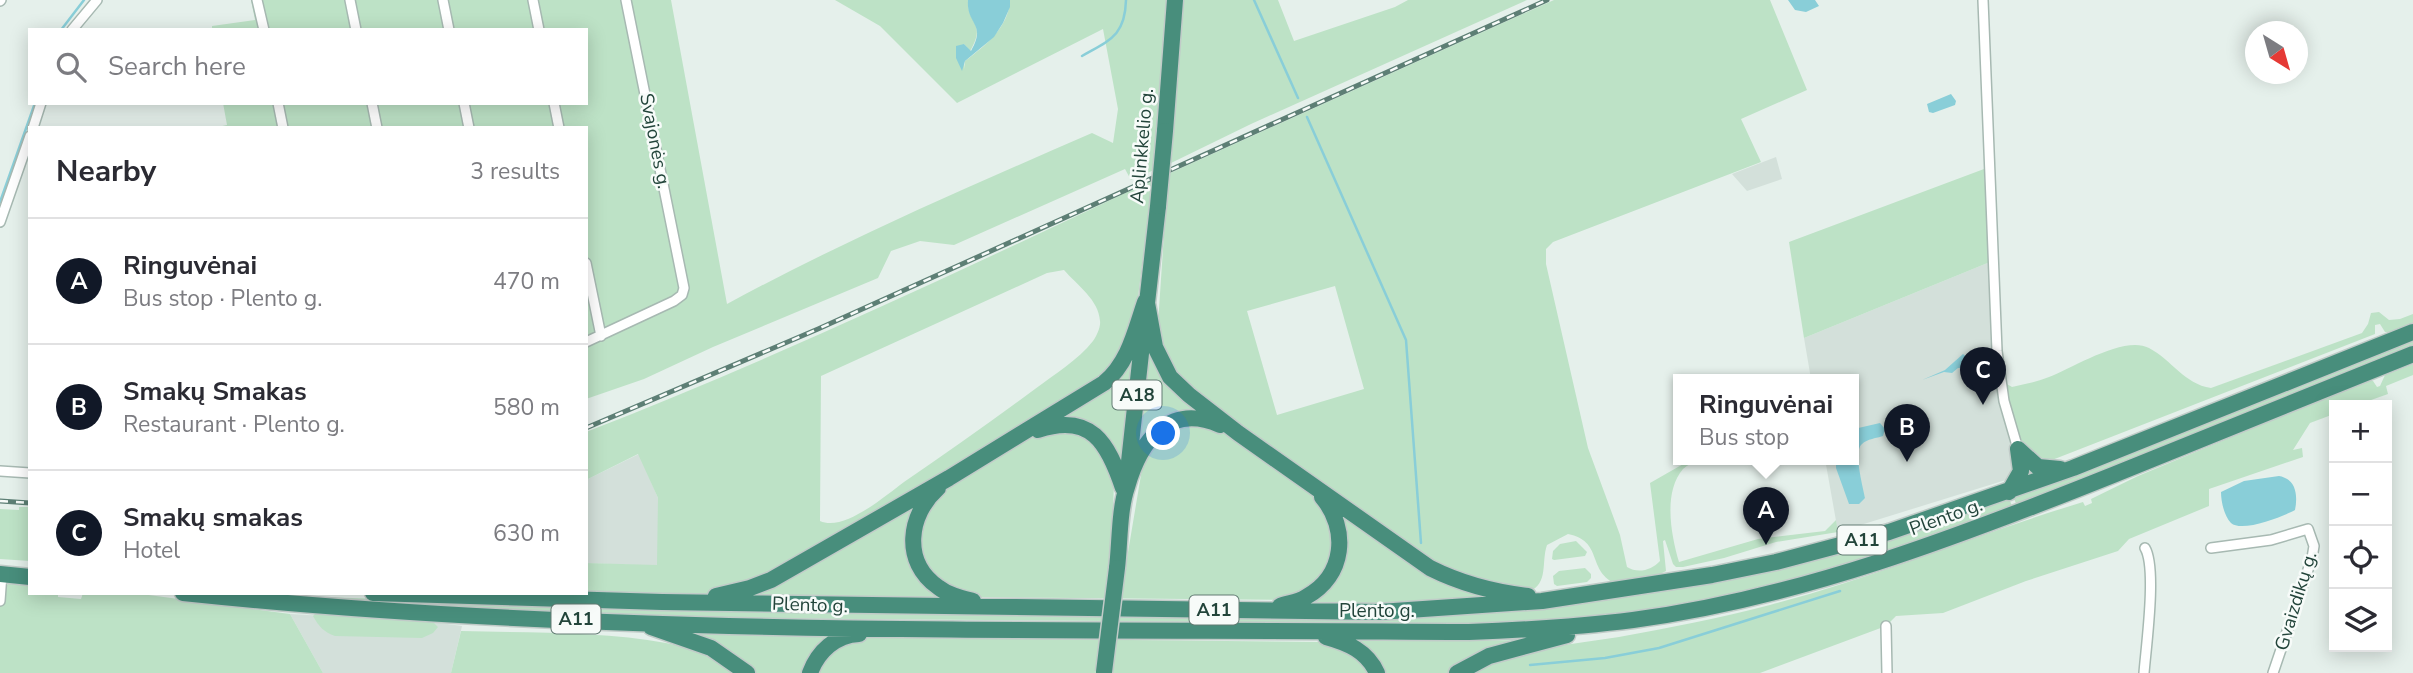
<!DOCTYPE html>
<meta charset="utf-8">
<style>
:root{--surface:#fff;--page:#f2f2f3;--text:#2b2b33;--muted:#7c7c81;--line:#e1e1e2;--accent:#111827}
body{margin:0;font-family:"Nunito Sans",sans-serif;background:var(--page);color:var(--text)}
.controls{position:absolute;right:21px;bottom:21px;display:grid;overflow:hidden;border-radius:0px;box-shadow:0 4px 18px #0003}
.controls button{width:63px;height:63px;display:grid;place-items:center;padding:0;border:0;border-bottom:2px solid var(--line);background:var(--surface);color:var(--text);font:35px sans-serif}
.compass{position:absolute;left:2245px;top:21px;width:63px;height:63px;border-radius:50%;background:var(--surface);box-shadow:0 4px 18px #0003;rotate:143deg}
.you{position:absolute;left:1164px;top:434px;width:24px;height:24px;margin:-18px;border:5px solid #fff;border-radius:50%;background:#1a73e8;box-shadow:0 0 0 10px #1a73e833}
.badge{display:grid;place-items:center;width:46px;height:46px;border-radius:50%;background:var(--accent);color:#fff;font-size:23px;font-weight:700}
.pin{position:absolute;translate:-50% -58px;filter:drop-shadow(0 2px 4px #0008)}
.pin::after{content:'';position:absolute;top:37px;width:24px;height:21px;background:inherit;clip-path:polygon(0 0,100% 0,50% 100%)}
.popup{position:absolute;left:1673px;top:374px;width:186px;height:91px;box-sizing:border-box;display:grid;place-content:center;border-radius:0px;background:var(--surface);filter:drop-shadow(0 2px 5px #0005);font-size:23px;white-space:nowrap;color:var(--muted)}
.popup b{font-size:26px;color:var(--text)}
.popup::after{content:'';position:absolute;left:50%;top:100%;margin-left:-14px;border:14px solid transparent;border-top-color:var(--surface)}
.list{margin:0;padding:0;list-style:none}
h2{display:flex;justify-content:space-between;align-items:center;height:91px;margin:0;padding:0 28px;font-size:30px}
h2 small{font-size:23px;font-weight:400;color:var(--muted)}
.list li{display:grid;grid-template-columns:46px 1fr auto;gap:21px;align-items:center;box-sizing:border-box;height:126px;padding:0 28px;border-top:2px solid var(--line)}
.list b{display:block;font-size:26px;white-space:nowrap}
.list p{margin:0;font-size:23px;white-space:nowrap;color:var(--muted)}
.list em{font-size:23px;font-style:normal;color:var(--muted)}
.icon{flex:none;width:38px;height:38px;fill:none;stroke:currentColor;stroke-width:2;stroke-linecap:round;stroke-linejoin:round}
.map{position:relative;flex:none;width:2413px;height:673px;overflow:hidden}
.search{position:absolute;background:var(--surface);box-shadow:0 4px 18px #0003;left:28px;top:28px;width:560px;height:77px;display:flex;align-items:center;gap:18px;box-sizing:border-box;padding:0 24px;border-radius:0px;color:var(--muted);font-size:26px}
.panel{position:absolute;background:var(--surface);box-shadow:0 4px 18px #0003;left:28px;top:126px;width:560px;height:469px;border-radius:0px}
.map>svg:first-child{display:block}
.built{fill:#d3e0da}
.green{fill:#bde2c6;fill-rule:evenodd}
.water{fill:#89ced8}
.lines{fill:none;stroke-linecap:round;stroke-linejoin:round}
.stream{stroke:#89ced8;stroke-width:2.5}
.minor-casing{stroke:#a7b9b2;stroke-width:12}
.trunk-casing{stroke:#c1cbc8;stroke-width:19}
.minor{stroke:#fff;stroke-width:9}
.trunk{stroke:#488e7c;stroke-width:16}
.rail-casing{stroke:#5d7f75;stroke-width:5}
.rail{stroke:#f7fbf9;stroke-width:2.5;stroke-dasharray:8;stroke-linecap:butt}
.trunk-bridge-casing{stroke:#c1cbc8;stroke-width:19;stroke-linecap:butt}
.trunk-bridge{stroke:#488e7c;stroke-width:16}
.labels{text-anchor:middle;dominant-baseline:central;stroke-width:5;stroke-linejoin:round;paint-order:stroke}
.shield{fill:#f7fbf9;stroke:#627b73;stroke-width:2}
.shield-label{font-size:18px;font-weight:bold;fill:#22443a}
.street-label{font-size:19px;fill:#22443a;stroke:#f7fbf9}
</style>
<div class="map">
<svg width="2413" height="673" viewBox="0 0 2413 673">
<rect width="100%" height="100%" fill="#e5f0eb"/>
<path class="built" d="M1776,157L1782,179L1747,191L1732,174Z
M1990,262L2005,415L2015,468L2009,479L1838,532L1825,459H1854V379H1811L1804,338Z
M639,454L658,498V566L586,563V480Z
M290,614L433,622L462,626L451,673H323Z"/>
<path class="green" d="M251,0H671L727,304C845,240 968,187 1092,133L1113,143L1118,109L1103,29L957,103L880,26L835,0H968C967,25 987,22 970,51L964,44V69L965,61C985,46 1009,27 1010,0H1169L1160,125L1157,126L1154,170L1131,180L1125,169L954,245L920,241L891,251L878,278L713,347L644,379L586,399V128H213L227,125L223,103H586V30H212V26L255,20Z
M1181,0H1278L1294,41L1395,7L1408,0H1527L1251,124L1169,164Z
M1554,0H1770L1807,90L1741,119L1761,162L1553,242L1546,249V264L1588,448L1620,535L1627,567C1638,574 1652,570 1660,561L1650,483L1692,459H1698C1694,462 1687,465 1683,469C1663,492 1671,535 1679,562L1758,539L1825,531L1836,520L1838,532L1776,542L1724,558L1683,567H1676L1673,564L1665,540L1663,541L1666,571L1660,574L1614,583C1587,569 1603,541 1568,534L1547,545C1541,562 1549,583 1529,592L1449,575L1183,384L1157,339L1168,174ZM1335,286L1364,389L1277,415L1247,311Z
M1984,169L1990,262L1804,338L1789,242Z
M1153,180L1136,312L1111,370L794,564L734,589L707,594L586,592V563L657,565L658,498L638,454L586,480V432C779,357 966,268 1153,180ZM1064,270C1077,285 1099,300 1100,321C1101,327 1096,337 1093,341C1078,360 1055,374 1035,389C992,421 948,452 904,482C885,496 844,532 820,521L821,376L1047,273Z
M2379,312L2389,320L2400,319L2413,314V323L2391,332H2385L2380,324L2375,325V334L2052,460L2044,461L2024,447L2012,415L2005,383L2012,387C2024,384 2037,382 2049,377C2073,368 2124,335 2149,348C2172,360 2184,384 2211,388L2362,333L2368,324L2371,313Z
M2413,338V349L2017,506L2013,496Z
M1149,345L1203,414L1138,449Z
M1134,357L1122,468L1113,449L1055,419L1122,373Z
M2413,364V375L2386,386L2388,394L2357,405H2334V414L2310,423L2293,450L2302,448L2303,457L2209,489V506L2129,539L2118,551L2026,581L1943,613L1896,616L1886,626L1760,673H1470C1517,649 1568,645 1619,637C1669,628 1720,618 1770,605C1876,577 1978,534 2083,502L2085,506L2092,503L2091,499L2138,476L2366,381H2373L2377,387L2380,386L2385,375Z
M1182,424L1213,426L1235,439L1309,492L1325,508L1335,528L1330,571L1289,600L977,597L947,588L922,562L919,525L936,495L989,461L1039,434L1074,429L1098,442L1114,480L1112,546L1124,576L1142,469L1155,441Z
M2009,498L2013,509L1938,538L1777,585L1666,609L1521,624L718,618L461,609L290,596L823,613L1362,619L1596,601Z
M918,501L908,533L949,600L736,598Z
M19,507H30V561L0,559V509L19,510Z
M1336,507L1491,598L1399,604H1303L1327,588Z
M1576,541L1587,552L1585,556L1554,560L1552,559L1553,551L1560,544Z
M1585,568L1591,574V578L1587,582L1557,586L1554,584L1553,576L1559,571Z
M9,582L30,585V593H58V597L81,599L83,593H134L290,614L323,673H0V590H4Z
M315,614L433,622L438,627L433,633L422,638L335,636C324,632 319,627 313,616Z
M461,631C526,633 603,631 666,643C693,648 718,661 742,673H451Z
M687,632L839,634L806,673H756Z
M864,637L1322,642L1351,650L1372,673H816L831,649Z
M1531,640L1450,673H1383L1355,641Z"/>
<path class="water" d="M968,0H1010V7L1003,23L994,37L965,61L962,71L956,58V46L964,44L971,51C987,23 966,25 968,0Z
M1788,0H1815L1819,6L1806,12L1795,10Z
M1951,94L1956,101L1955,105L1933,113L1929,112L1927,104Z
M1963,354L1969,359V363L1964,368H1958L1952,373L1944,372L1922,380L1945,370Z
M1880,423L1885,429L1883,436C1877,438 1867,439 1862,444C1853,451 1863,487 1865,498L1859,504H1849L1836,468V459H1854V429Z
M2279,476C2296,479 2298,495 2295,510C2284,516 2242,533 2231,523C2224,516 2221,501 2221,492L2244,481Z"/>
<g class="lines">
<path class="stream" d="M1254,0L1298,98
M61,30L84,0
M1082,56C1110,40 1125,36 1126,0
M1307,117L1406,340L1421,543
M0,202L35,103
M1530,665L1605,658L1659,648L1840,591"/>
<defs>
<path id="minor" d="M257,0L264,30
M350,0L356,30
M443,0L449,30
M533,0L539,30
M1983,0L1997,351L2004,401L2018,449
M0,1L1,0
M72,30L97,0
M278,103L283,128
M372,103L377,128
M464,103L469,128
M554,103L559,128
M33,128L41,103
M0,222L30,136
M586,263L601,336
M586,342L674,301L682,295L684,288L626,0
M0,471L30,473
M2211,548L2271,540L2308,529L2314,546L2312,558L2273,673
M0,601L2,574
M1886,626L1887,673
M2144,673C2146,647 2157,568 2145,548"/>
<path id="trunk" d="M1165,131L1175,0
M1158,206L1147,303L1155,347L1170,377L1189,395L1238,433L1430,568C1462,584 1492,592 1528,596
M1038,430C1091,412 1108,443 1123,488
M2018,449L2038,467L2060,469
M1128,471L1144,326
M938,488C908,515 902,562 938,587C948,595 961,598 973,601
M2009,492L2021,471L2018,449
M1117,568C1120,543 1119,510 1127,487C1140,442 1168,402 1220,425
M0,574L30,577
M183,593C610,638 1041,628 1469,632C1524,630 1578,627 1633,620C1799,598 1958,537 2113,475C2213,434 2313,394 2413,354
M373,593L662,602L1379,612L1542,601L1712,575L1776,562L1889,532L2073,468L2413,332
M716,596L750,588L771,580L949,478L1104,383C1129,362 1135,331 1145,302
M1280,606C1288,603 1299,602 1306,597C1345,576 1349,529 1322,497
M651,627L711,648L747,673
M1326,637C1348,643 1367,651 1377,673
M810,673C818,651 836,635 859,634
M1457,673L1489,656L1567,635"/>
</defs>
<use href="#minor" class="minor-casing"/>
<use href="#trunk" class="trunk-casing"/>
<use href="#minor" class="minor"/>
<use href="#trunk" class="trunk"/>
<defs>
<path id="rail" d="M586,428L818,329L1547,0
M0,501L30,503"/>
</defs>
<use href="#rail" class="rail-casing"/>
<use href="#rail" class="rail"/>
<defs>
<path id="trunk-bridge" d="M1158,206L1165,131
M1104,672L1117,568"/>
</defs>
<use href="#trunk-bridge" class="trunk-bridge-casing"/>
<use href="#trunk-bridge" class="trunk-bridge"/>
</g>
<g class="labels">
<g class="shield">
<rect x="1112.5" y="380.5" width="49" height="29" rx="5"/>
<rect x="1837.5" y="525.5" width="49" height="29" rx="5"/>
<rect x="1189.5" y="595.5" width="49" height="29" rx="5"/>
<rect x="551.5" y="604.5" width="49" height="29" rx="5"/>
</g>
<g class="shield-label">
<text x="1137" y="395">A18</text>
<text x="1862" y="540">A11</text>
<text x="1214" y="610">A11</text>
<text x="576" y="619">A11</text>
</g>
<g class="street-label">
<text transform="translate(655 141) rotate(79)">Svajonės g.</text>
<text transform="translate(1142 146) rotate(-85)">Aplinkkelio g.</text>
<text transform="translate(1946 517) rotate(-20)">Plento g.</text>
<text transform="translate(2296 601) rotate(-73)">Gvaizdikų g.</text>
<text transform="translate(810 605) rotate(2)">Plento g.</text>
<text x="1377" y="611">Plento g.</text>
</g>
</g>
</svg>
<div class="controls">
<button>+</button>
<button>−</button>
<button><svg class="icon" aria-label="locate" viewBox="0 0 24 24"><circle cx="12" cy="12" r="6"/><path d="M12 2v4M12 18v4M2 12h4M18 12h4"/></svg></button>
<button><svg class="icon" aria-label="layers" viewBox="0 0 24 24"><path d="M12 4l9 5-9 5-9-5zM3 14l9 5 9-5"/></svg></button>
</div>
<svg class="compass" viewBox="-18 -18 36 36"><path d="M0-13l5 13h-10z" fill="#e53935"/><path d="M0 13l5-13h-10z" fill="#7c7c81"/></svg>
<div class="you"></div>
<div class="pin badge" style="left:1766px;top:545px">A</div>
<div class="popup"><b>Ringuvėnai</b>Bus stop</div>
<div class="pin badge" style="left:1907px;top:462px">B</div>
<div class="pin badge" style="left:1983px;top:405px">C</div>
<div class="search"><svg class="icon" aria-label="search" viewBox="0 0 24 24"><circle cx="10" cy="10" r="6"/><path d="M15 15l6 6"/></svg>Search here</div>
<section class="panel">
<h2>Nearby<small>3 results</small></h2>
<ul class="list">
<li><span class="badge">A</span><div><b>Ringuvėnai</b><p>Bus stop · Plento g.</p></div><em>470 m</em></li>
<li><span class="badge">B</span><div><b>Smakų Smakas</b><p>Restaurant · Plento g.</p></div><em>580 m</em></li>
<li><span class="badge">C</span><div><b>Smakų smakas</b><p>Hotel</p></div><em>630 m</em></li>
</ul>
</section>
</div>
